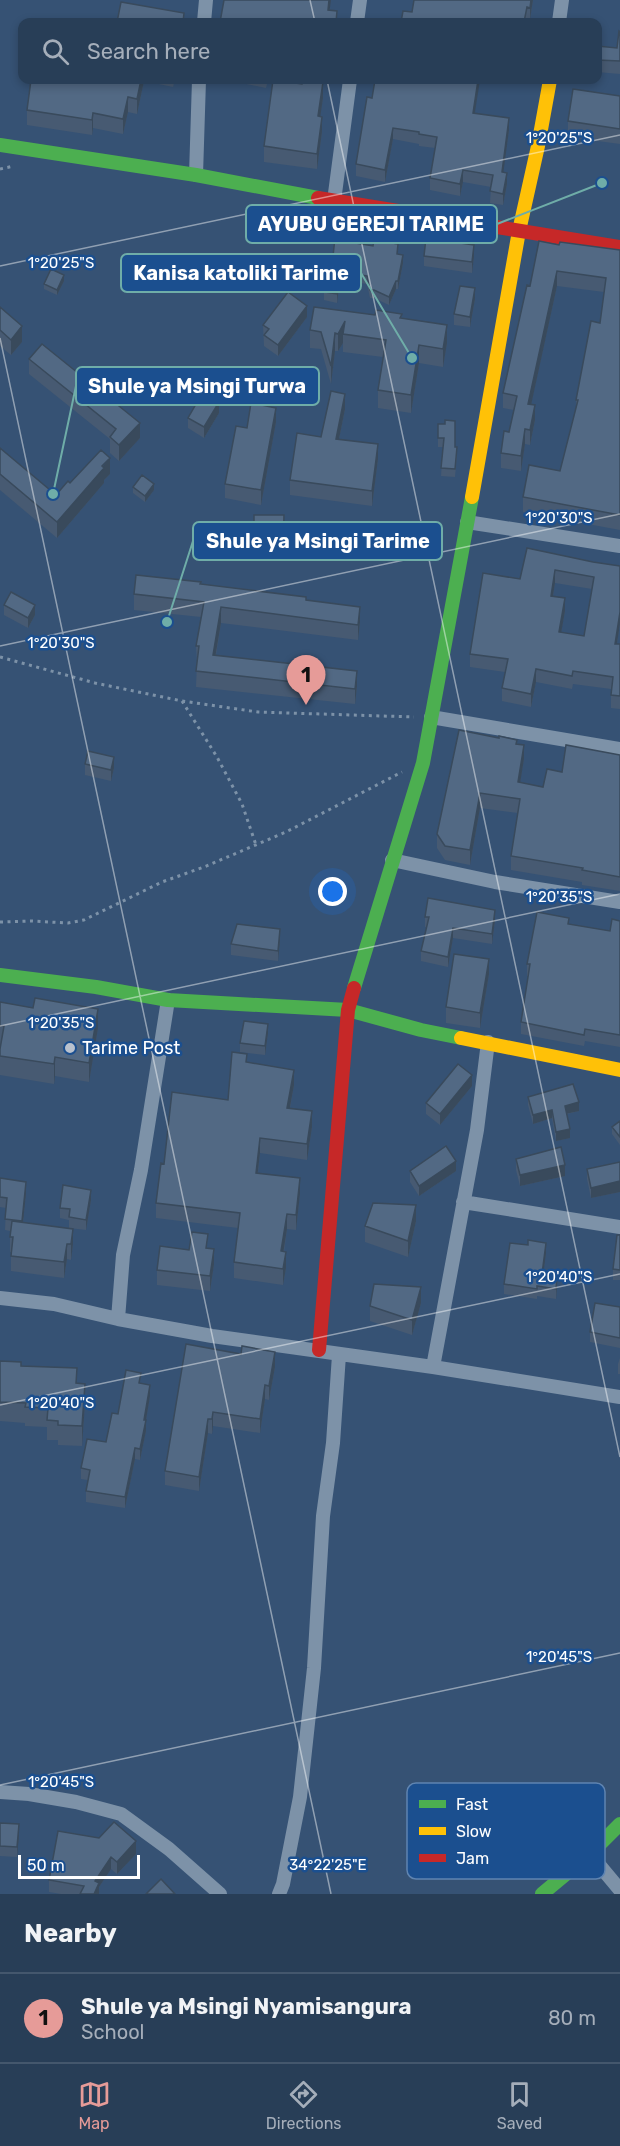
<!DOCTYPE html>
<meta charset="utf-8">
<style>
:root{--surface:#283e57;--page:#344961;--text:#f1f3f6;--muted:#a5aeba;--line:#44576d;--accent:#e69b98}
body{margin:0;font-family:Rubik,sans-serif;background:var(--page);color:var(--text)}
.scale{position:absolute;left:18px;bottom:15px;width:122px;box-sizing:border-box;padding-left:6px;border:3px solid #fff;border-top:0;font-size:16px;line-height:21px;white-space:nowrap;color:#fff;-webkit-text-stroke:4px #1b4f8f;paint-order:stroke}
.you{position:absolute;left:333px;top:892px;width:21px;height:21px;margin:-15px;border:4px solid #fff;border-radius:50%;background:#1a73e8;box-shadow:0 0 0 9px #1a73e833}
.badge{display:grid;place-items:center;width:39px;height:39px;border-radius:50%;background:var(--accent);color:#111;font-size:20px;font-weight:700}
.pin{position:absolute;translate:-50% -50px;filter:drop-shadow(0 2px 3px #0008)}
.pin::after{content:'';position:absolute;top:32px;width:21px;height:18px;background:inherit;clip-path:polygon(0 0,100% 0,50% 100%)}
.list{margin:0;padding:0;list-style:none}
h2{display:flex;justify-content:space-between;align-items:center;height:78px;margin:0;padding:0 24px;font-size:26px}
h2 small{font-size:20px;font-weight:400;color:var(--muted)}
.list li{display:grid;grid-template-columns:39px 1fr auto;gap:18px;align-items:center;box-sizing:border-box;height:90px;padding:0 24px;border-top:2px solid var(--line)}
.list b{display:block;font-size:22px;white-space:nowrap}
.list p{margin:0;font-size:20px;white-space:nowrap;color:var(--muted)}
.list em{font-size:20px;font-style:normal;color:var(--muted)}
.icon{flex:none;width:33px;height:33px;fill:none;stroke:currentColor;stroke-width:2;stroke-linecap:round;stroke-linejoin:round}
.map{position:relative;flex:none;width:620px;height:1894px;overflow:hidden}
.search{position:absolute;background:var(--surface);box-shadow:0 3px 9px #0003;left:18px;right:18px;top:18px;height:66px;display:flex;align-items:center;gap:15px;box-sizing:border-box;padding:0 21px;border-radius:12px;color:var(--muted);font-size:22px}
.sheet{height:168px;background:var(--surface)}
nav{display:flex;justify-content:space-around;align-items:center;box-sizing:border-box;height:84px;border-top:2px solid var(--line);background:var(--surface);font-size:16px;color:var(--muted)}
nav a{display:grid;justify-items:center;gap:3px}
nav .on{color:var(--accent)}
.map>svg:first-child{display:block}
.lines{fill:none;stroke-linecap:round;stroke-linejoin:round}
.path{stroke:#7d92a8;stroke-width:3;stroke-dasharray:3 4.5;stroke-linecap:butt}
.street{stroke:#7d92a8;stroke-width:14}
.fast{stroke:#4caf50;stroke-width:14}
.slow{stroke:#ffc107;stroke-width:14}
.jam{stroke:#c62828;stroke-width:14}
.wall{fill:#475a72;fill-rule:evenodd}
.shaded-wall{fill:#394a5c}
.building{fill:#526984;stroke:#394a5c;stroke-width:1.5;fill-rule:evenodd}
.ticks{fill:none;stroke:#fff;stroke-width:1.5;stroke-opacity:0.45}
.poi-dot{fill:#b9c2ce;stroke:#1b4f8f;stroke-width:2}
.labels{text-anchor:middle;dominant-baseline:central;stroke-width:5;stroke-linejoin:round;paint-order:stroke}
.poi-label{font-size:18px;fill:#fff;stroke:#1b4f8f;text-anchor:start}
.key{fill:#1b4f8f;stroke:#5f84b1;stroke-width:1.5}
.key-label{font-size:16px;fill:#fff}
.ticks-label{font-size:15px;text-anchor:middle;fill:#fff;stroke:#1b4f8f;stroke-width:5;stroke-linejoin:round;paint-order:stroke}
.leader{fill:none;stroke:#6fada8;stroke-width:2}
.callout-dot{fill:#6fada8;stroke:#1b4f8f;stroke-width:2}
.callout{fill:#1b4f8f;stroke:#6fada8;stroke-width:2}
.callout-label{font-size:20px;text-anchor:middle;font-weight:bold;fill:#fff}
</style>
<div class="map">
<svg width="620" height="1894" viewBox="0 0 620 1894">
<rect width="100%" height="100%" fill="#365274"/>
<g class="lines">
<path class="path" d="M0,169L14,166
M0,657L95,683L182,701L258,712L414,717
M182,701L217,757L242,804L256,845
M0,922L31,921L68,923L84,920L162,882L204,867L286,832L402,772"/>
<path class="street" d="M204,22L206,0
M357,22L360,0
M559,22L562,0
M196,175L199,80
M334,201L350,80
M467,522L620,546
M431,717L620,749
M392,860L495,882L620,902
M463,1202L620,1227
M0,1298L54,1304L118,1319L212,1336L433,1367L620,1397
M118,1319L123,1255L141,1170L168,1000
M433,1367L477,1130L488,1042
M0,1792L29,1794L76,1802L121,1814L169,1849L220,1894
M590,1854L620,1890
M279,1894L283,1884L300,1797L314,1668L323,1516L333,1443L339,1355"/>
<path class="fast" d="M0,145L196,175L318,198
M0,975L96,987L168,1000L348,1010L421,1030L461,1038
M354,988L423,763L472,497
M542,1894L590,1854L620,1824"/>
<path class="slow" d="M472,497L519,231L538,146L550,80
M461,1038L620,1070"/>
<path class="jam" d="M318,198L620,247
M319,1350L348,1010L354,988"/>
</g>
<path class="wall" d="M533,0L530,19H527L526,22H401L412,12Z
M620,32V74L597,72V46L617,48Z
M31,80H175L173,87L144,81L137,114L128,112L123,134L93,128L92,135L27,125V110Z
M227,80H268L266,88Z
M302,84L323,98L320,116L322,132L317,169L264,162V146Z
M620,96V144L568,137V121Z
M372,98L475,113L509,130L503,172L507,184L503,205L490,203L491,187L463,182L460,196L430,190V178L435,148L419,146V144L393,139L385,182L356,176V164Z
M350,242L398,254L403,263L398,289H396L389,305L374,298H370L367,284L340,280L337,303L324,300V292L332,265Z
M559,245L620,250V530L523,512V497L560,471L576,408V400L600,323L604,292L557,286L531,404L535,420L530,445L525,444L521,471L501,468V453L509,432L514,410L503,408V393L530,286Z
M424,256H474L472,273L424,266Z
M64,281L57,295L44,289V284Z
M475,299L470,327L454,325V314Z
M0,307L22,342L11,355L0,346Z
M375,315L402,318L447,343L443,367L419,363L411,413L378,408V390L383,357L343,352V343L338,351H335L331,384L321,349L310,348V330Z
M307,317L278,356L264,346L263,325Z
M29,359L140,438L119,461L110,453V439L29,374Z
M345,409L339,439L378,459L372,506L290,495V480L321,437Z
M219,413L204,438L188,428V418Z
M276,422L261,505L225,498V484L247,428Z
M438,424L455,447L457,455L455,477L441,476L443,447H438Z
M0,448L56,495L70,483L110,474L104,480V483L57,538L0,490Z
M133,487L154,490L145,502L133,493Z
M284,515L283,560H254V553L211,547V530L254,529Z
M366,522L367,546L343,547L342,523Z
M527,548L593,562L620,624L617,644H620V709L611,708V689L573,684L572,689L536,682L531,707L502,701V688L505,672L470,667V654L520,579ZM555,583L592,589L584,636L561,632L565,611L553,596Z
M201,584L306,600L360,622L358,640L221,623L216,655L357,686L355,704L196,687L197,662L196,646L201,617L134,610V594Z
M4,605L35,615L28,628L4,615Z
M517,744L524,759L520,782L543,787L562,772L620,755V891L582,885V882L511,870V856L518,813L480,808L470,865L445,860L437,848V834Z
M85,764L114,768L111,781L85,775Z
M425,917L495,920L492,944L453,938L448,967L421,961V951L427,927H425Z
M620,921V1047L585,1041L584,1046L521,1034V1022L529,976H527V964L569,924L610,931Z
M280,940L278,961L231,955V944Z
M489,974L480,1028L446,1023V1007Z
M0,1002L98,1028L89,1082L55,1076L54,1084L0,1075Z
M268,1033L265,1055L240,1052V1043Z
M247,1062L294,1085L290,1108L312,1127L307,1160L260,1153L258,1173L300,1194L296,1230L287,1229L284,1252L286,1268L283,1285L234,1278V1262L238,1228L156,1218V1203L228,1100Z
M472,1086L440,1125L426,1114V1103Z
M528,1097L579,1111L567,1114L570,1138L556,1141L552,1118L533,1124L528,1105Z
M620,1121V1145L612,1134V1127Z
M516,1159L565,1176L520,1186L516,1170Z
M620,1162V1192L591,1198L587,1179V1169Z
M410,1171H456L419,1196L410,1182Z
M0,1178L26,1193L23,1223L73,1244L71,1260L67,1259L64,1278L11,1271V1252H10V1231L5,1230L6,1208L0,1207Z
M91,1200L86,1230L69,1228V1220L60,1218V1208Z
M416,1221L408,1257L365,1242V1226Z
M620,1235V1280H613V1269Z
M208,1248L214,1264L210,1291L157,1285V1270L189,1250Z
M546,1253L543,1274L557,1286L556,1299L537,1296V1299L504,1294V1284Z
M421,1303L412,1335L370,1321V1306Z
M620,1307V1348L590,1342V1332Z
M186,1344L275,1367L269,1400L265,1399L260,1433L213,1426L212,1434L208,1433L199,1491L165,1485V1471Z
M620,1358V1374H618V1364Z
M0,1361L21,1366L77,1383L85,1403L82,1446L58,1445V1440H47V1427L25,1426V1423L0,1421Z
M141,1384L150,1396L146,1420V1431L140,1460L135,1459L125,1508L86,1502V1491L88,1480L81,1479V1468L106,1442L118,1414Z
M0,1823L19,1835L17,1857L0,1856Z
M58,1831L136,1854L117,1874L111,1869L99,1887V1894H61L49,1892V1880Z"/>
<path class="shaded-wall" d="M329,0H331L328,22V10Z
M531,0H533L530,19V8Z
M141,80H144V81L137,114V99Z
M478,80H480L473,125V113Z
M323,82V98L318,132V116Z
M128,97V112L123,134V119Z
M93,113V128L92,135V120Z
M322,117V132L317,169V154Z
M509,118V130L502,183V172Z
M393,128V139L385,182V170Z
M463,170V182L460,196V184Z
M507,173V184L503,205V194Z
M474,245V256L472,273V262Z
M403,255V263L398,289V281Z
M557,271V286L528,419V404Z
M340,272V280L337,303V294Z
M64,275V281L57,295V290Z
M396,281V289L389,305V297Z
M475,288V299L470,327V317Z
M307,306V317L278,356V345Z
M345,321L343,334V343L338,351V334Z
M447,325V343L443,367V349Z
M22,326V342L11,355V340Z
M335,333V351L331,384V366Z
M419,345V363L411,413V395Z
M345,394V409L336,454V439Z
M219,402V413L204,438V427Z
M535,405V420L530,445V430Z
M276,408V422L261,505V490Z
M140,423V438L119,461V445Z
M525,429V444L521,471V456Z
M378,444V459L372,506V491Z
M110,458V474L104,480V483L57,538V522Z
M154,484V490L145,502V496Z
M555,570V583L551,608V596Z
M565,598V611L559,645V632Z
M35,605V615L28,628V618Z
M221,607V623L213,670V655Z
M360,607V622L358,640V625Z
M620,612V624L615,656V644Z
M536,669V682L531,707V694Z
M357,671V686L355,704V689Z
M524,745V759L518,796V782Z
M114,757V768L111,781V770Z
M480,793V808L470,865V850Z
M495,910V920L492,944V934Z
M453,928V938L448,967V957Z
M280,929V940L278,961V951Z
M489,959V974L480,1028V1013Z
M98,1009V1028L89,1082V1063Z
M268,1024V1033L265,1055V1046Z
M55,1057V1076L54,1084V1064Z
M294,1070V1085L287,1123V1108Z
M472,1075V1086L440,1125V1114Z
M579,1102V1111L565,1114V1106Z
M552,1110V1118L533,1124V1115Z
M312,1111V1127L307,1160V1144Z
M570,1129V1138L556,1141V1132Z
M260,1138V1153L256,1188V1173Z
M456,1161V1171L419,1196V1186Z
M565,1165V1176L520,1186V1175Z
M300,1178V1194L296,1230V1215Z
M620,1181V1192L591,1198V1188Z
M26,1182V1193L22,1232V1221Z
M91,1190V1200L86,1230V1220Z
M416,1205V1221L408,1257V1241Z
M287,1214V1229L281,1267V1251Z
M73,1229V1244L71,1260V1244Z
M546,1243V1253L542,1284V1274Z
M67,1244V1259L64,1278V1262Z
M214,1249V1264L210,1291V1276Z
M286,1252V1268L283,1285V1269Z
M557,1277V1286L556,1299V1289Z
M421,1287V1303L412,1335V1320Z
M275,1352V1367L269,1400V1386Z
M85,1384V1403L82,1446V1426Z
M150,1385V1396L146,1420V1431L140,1460V1449L144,1420Z
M265,1385V1399L260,1433V1419Z
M213,1412V1426L212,1434V1419Z
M208,1419V1433L199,1491V1477Z
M135,1448V1459L125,1508V1497Z
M19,1824V1835L17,1857V1847Z
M136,1841V1854L117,1874V1862Z
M111,1857V1869L99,1887V1894H94L95,1881Z"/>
<path class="building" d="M224,0H329L328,10L337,11L336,22H220Z
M414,0H531L530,8L527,7L524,22H401L403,11L412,12Z
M121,2L184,13L183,22H117Z
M619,31L620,32V61L597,60V46L617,48Z
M31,80H141L137,99L128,97L123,119L93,113L92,120L27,110Z
M273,80L302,84L303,80L323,82L318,116L322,117L317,154L264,146Z
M375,80H478L473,113L509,118L502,172L507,173L503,194L490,191L493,175L463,170L460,184L430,178L437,137L419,134V132L393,128L385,170L356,164L367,97L372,98Z
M573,89L620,96V129L568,121Z
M335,238L350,239V242L373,246L374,240L398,244L397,254L403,255L398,281H396L389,297L374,290H370L367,276L340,272L337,294L324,292L329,264L332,265Z
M426,238L474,245L472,262L424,256Z
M539,241L559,245L560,242L620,250V515L523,497L529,465L560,471L578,400H576L591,321L600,323L606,278L557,271L528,404L535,405L530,430L525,429L521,456L501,453L504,431L509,432L517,396L503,393L527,285L530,286Z
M51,269L64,275L57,290L44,284Z
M460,286L475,288L470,317L454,314Z
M288,292L307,306L278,345L264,335L269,329L263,325Z
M0,307L22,326L11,340L0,330Z
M314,307L375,315L376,310L402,314L400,318L447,325L443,349L419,345L411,395L378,390L386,340L343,334L345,321L338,334L335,333L331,366L321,332L310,330Z
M42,344L140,423L119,445L110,437L116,429L29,359Z
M331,391L345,394L336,439L378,444L372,491L290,480L297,433L321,437Z
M203,392L219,402L204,427L188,418Z
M251,403L276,408L261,490L225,484L236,426L247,428Z
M445,420L455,421V447H457L455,469L441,468L444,438H438V424H445Z
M0,448L56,495L68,481L70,483L101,450L110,458L102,466L104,468L57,522L0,474Z
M142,475L154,484L145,496L133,487Z
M254,515H284L283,550H254V544L211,537V530L254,529Z
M527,548L593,562L620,566V612L615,644H620V696L611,695L613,677L573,671L572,676L536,669L531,694L502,688L508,659L470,654L483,573L520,579ZM555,570L594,577L584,636L559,632L565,598L551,596Z
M136,575L201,582L200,584L306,597V600L360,607L358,625L221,607L213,655L357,671L355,689L196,671L199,646H196L204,602L134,594Z
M11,592L35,605L28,618L4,605Z
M459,730L499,738V736L517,740L516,744L524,745L518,782L543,787L547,769L562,772L566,745L620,755V877L582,870L583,868L511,856L520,799L480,793L470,850L445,846L437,834Z
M88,751L114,757L111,770L85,764Z
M428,898L495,910L492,934L453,928L448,957L421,951L429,917H425Z
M537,912L569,918L568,924L610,931L612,919L620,921V1035L585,1029L584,1035L521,1022L530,964H527Z
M237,924L280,929L278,951L231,944Z
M454,954L489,959L480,1013L446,1007Z
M35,998L98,1009L89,1063L55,1057L54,1064L0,1056V1049L4,1026H0V1002L33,1008Z
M244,1021L268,1024L265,1046L240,1043Z
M232,1052L247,1054L246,1062L294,1070L287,1108L312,1111L307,1144L260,1138L256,1173L300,1178L296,1215L287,1214L281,1251L286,1252L283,1269L234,1262L240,1213L156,1203L161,1163L164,1164L172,1092L228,1100Z
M458,1064L472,1075L440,1114L426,1103Z
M573,1084L579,1102L565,1106L570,1129L556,1132L552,1110L533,1115L528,1097Z
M620,1121V1137L612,1127Z
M446,1146L456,1161L419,1186L410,1171Z
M561,1147L565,1165L520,1175L516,1159Z
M620,1162V1181L591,1188L587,1169Z
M0,1178L26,1182L22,1221L5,1219L7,1198L0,1197Z
M63,1185L91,1190L86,1220L69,1217L70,1209L60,1208Z
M373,1203L416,1205L408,1241L365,1226Z
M12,1221L73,1229L71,1244H67L64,1262L11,1256L13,1237H10Z
M192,1232L208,1234L206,1248L214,1249L210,1276L157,1270L160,1246L189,1250Z
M617,1235H620V1270L613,1269Z
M528,1240L546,1243L542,1274L557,1277L556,1289L537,1286V1289L504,1284L510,1243L528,1245Z
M374,1284L421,1287L412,1320L370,1306Z
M595,1303L620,1307V1338L590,1332Z
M186,1344L241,1354L242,1346L275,1352L269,1386L265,1385L260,1419L213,1412L212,1419H208L199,1477L165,1471Z
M0,1361L21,1362V1366L77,1368L76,1383L85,1384L82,1426L58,1425V1421L47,1420L48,1408L25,1407L26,1403L0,1402Z
M126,1370L141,1373L139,1383L150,1385L144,1420H146L140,1449L135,1448L125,1497L86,1491L90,1470L81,1468L87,1439L106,1442L112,1413L118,1414Z
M114,1822L136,1841L117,1862L111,1857L95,1881L99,1883L94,1894H80L84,1886L49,1880L58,1831L99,1838Z
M0,1823L19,1824L17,1847L0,1846Z
M161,1879L175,1894H146Z"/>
<path class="ticks" d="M310,0L315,22M327,80L620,1457M0,266L620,135M0,338L331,1894M0,646L620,514M0,1026L620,894M0,1405L620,1274M0,1785L620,1653"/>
<circle class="poi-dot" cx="70" cy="1048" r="6"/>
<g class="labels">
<g class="poi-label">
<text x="82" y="1048">Tarime Post</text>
</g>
</g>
<rect x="407" y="1783" width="198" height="96" rx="9" class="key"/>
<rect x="419" y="1800" width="27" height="8" fill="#4caf50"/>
<rect x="419" y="1827" width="27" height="8" fill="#ffc107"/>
<rect x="419" y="1854" width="27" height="8" fill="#c62828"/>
<g class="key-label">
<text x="456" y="1810">Fast</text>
<text x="456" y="1837">Slow</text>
<text x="456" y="1864">Jam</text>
</g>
<g class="ticks-label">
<text x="559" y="143">1°20'25"S</text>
<text x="61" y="268">1°20'25"S</text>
<text x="559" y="523">1°20'30"S</text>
<text x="61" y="648">1°20'30"S</text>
<text x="559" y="902">1°20'35"S</text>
<text x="61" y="1028">1°20'35"S</text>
<text x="559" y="1282">1°20'40"S</text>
<text x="61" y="1408">1°20'40"S</text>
<text x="559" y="1662">1°20'45"S</text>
<text x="61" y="1787">1°20'45"S</text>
<text x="328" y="1870">34°22'25"E</text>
</g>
<path class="leader" d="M602 183L497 224M412 358L361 273M53 494L76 386M167 622L193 541"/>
<g class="callout-dot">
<circle cx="602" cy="183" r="6"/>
<circle cx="412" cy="358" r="6"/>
<circle cx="53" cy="494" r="6"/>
<circle cx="167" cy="622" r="6"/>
</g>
<g class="callout">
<rect x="246" y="205" width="251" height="38" rx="6"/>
<rect x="121" y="254" width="240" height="38" rx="6"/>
<rect x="76" y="367" width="243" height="38" rx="6"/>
<rect x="193" y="522" width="249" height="38" rx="6"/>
</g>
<g class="callout-label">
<text x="371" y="231">AYUBU GEREJI TARIME</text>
<text x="241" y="280">Kanisa katoliki Tarime</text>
<text x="197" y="393">Shule ya Msingi Turwa</text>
<text x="318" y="548">Shule ya Msingi Tarime</text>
</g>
</svg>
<div class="scale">50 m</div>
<div class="you"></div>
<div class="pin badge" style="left:306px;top:705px">1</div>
<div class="search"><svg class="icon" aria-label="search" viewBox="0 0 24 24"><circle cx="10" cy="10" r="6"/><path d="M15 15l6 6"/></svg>Search here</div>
</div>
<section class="sheet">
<h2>Nearby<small></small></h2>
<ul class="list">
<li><span class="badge">1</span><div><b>Shule ya Msingi Nyamisangura</b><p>School</p></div><em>80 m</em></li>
</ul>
</section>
<nav>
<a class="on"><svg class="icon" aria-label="map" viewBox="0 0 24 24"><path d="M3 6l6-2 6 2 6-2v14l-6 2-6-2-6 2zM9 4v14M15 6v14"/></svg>Map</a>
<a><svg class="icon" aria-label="directions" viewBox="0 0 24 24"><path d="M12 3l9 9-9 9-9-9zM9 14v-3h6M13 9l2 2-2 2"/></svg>Directions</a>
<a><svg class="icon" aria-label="saved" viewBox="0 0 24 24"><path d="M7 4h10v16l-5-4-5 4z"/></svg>Saved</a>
</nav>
